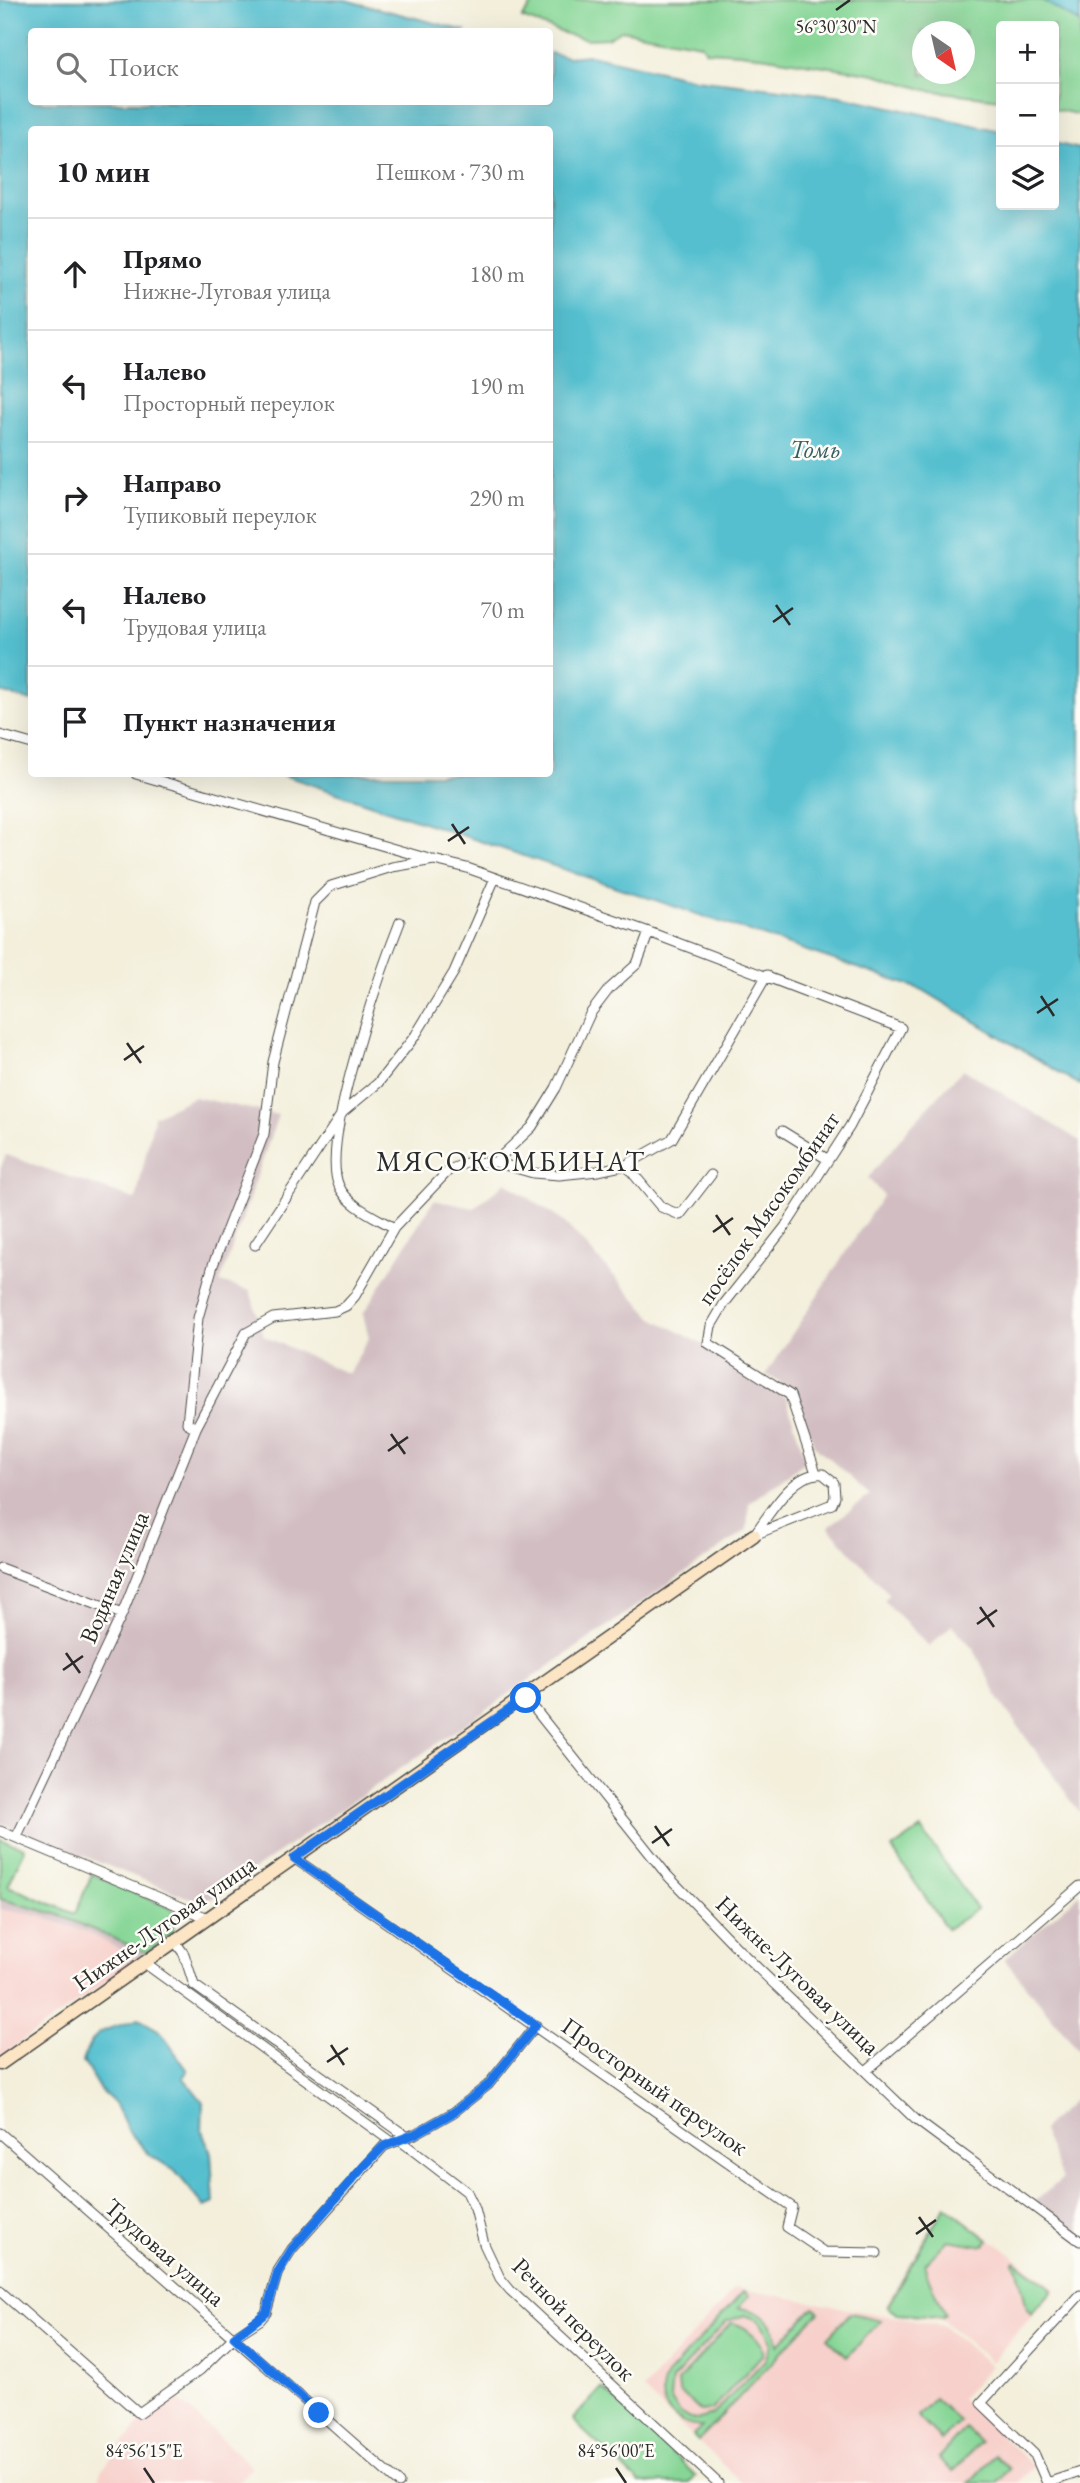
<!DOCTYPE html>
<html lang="ru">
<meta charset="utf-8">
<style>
:root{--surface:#fff;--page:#f6f6f6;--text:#202124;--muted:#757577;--line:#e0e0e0}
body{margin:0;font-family:"EB Garamond",serif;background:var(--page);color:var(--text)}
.controls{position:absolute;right:21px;top:21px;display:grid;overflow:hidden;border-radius:7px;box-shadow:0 7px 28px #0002}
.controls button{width:63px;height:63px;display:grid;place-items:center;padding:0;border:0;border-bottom:2px solid var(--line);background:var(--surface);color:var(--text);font:35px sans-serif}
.compass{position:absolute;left:912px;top:21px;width:63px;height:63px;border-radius:50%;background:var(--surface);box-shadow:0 7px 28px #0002;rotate:146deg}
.stop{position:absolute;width:21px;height:21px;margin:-16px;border:5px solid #1a73e8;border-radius:50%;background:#fff}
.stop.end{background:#1a73e8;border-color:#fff;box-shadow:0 2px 7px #0008}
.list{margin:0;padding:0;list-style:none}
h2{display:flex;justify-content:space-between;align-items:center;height:91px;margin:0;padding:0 28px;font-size:30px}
h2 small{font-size:23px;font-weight:400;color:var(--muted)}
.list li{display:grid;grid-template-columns:46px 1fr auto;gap:21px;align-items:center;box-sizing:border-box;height:112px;padding:0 28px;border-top:2px solid var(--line)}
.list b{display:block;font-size:26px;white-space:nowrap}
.list p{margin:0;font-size:23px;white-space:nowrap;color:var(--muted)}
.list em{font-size:23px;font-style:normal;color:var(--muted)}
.icon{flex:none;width:38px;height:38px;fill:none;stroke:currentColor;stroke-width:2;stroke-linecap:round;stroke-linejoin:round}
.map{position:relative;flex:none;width:1080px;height:2483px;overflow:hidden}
.search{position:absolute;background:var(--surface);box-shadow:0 7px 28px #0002;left:28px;top:28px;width:525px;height:77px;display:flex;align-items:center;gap:18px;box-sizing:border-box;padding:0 24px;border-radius:7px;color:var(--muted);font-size:26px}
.panel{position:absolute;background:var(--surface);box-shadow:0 7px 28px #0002;left:28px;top:126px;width:525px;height:651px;border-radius:7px}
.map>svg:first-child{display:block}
.built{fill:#f7d0cb}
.industrial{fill:#d2bec2}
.green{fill:#86d696;stroke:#588060;stroke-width:2;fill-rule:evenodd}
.water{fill:#54bfcf;stroke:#40757d;stroke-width:2}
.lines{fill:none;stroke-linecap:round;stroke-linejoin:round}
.street-casing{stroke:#494845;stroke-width:11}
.secondary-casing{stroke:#494845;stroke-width:15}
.street{stroke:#fff;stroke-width:9}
.secondary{stroke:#fce5c4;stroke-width:12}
.route{stroke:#1a73e8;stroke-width:9}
.ticks{fill:none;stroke:#2b2b2b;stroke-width:2.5}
.labels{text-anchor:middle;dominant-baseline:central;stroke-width:5;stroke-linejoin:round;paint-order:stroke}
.street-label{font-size:24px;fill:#2b2b2b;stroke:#fdfcf7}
.water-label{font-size:26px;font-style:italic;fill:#395f64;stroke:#fdfcf7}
.quarter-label{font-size:28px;letter-spacing:2px;fill:#2b2b2b;stroke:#fdfcf7}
.ticks-label{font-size:18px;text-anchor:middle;fill:#2b2b2b;stroke:#fdfcf7;stroke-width:5;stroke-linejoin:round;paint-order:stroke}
</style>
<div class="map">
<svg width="1080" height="2483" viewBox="0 0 1080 2483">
<rect width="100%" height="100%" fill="#fdfcf7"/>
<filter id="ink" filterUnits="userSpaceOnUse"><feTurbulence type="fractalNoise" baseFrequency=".0143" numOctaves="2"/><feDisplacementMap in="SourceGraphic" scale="14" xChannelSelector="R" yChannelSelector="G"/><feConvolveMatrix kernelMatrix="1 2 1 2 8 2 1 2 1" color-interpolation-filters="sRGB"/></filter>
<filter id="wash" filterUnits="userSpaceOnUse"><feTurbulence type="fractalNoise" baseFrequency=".00686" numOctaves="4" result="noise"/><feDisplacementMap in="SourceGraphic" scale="28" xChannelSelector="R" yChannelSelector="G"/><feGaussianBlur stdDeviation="1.57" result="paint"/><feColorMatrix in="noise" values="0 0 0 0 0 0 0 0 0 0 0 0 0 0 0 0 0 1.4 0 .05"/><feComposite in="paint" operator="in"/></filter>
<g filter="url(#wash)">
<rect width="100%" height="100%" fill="#f3efdb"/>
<path class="built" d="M0,1909L39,1916L89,1933L138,1959L0,2057Z
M945,2204L1056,2289L991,2362L943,2320L897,2315L885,2307Z
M735,2288L944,2326L991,2366L961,2399L1034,2466L1018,2483H742L643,2390Z
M174,2396L252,2467L238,2483H98L102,2469L146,2416Z"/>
<path class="industrial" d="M963,1069L1080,1141V1813L999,1700L974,1649L952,1625L929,1646L883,1600L889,1594L828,1527L870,1495L814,1445L795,1392L766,1374L883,1195L868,1178L913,1123Z
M194,1097L278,1115L220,1282L250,1291L264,1336L348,1374L369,1338L363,1314L434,1200L474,1208L506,1182L564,1222L653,1318L708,1347L786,1398L806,1461L749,1503L747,1530L204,1904L0,1823V1169L6,1155L136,1200L154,1116Z
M1080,1894V2052L1004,1959Z
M0,1899L59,1915L147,1953L138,1959L89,1933L39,1916L0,1909Z
M1080,2094V2243L1033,2203L1062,2179L1042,2130Z"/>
<path class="green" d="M546,0H1080V115L1054,109V26H1001V99L926,90L875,74L741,53L706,51L701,44L621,30L607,38L587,39L566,34L522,18L533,4ZM922,32H964V74H922Z
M921,1829L977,1909L947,1929L892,1849Z
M0,1839L25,1848L8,1886L75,1914L92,1874L173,1909V1932L147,1953L59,1915L0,1899Z
M945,2206L989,2240L984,2246L948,2240L925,2264L926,2273L945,2314L942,2317L897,2314L887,2307Z
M1015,2261L1051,2288L1052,2291L1031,2314L1027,2309L1018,2269L1013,2263Z
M744,2291L749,2296L738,2308C761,2309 775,2322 778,2345L814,2307L819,2312L698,2441L693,2436L702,2427C673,2426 650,2399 669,2373ZM745,2315L758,2320L768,2333L771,2344L765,2360L714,2414L697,2420L680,2414L670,2398L672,2380L727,2321Z
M850,2313L881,2320L847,2357L827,2338Z
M731,2323C744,2324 765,2341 763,2354L712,2410L700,2411L679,2392L678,2381Z
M602,2388L696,2476L689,2483H640L575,2423L573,2419Z
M934,2398L959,2421L941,2440L917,2416Z
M965,2428L980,2442L953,2472L938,2458Z
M995,2455L1009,2469L996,2483H969Z"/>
<path class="water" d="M0,0H345L466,31L32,32V102H550V53L568,57L590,55L695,79L840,96L1001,131V205H1054V143L1080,149V1085L923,990L280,774H550V130H32L31,701L0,692Z
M1042,0H1080V23Z
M139,2019L160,2031L188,2071L183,2077L203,2102L202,2131L211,2153L214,2203L205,2207L175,2171L150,2155L129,2132L115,2103L100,2090L83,2061C94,2024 109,2031 139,2019Z"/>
</g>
<g filter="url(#ink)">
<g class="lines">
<defs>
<path id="street" d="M0,735L32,744
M136,774L429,859
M782,1131L827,1159
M495,1162L533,1173L559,1175L598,1171L626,1165L672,1139L767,975
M626,1165L661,1207L680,1215L711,1175
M394,1228C376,1217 348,1206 339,1186C319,1143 382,968 400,922
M255,1245L343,1112L378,1083L415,1036L454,972L495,878
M196,1428L187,1423L198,1318L213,1265L264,1134L273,1062L315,902L331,886L392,867L434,860L467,868L649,932L901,1028L850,1126L785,1227L724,1304L711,1326L708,1343L790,1395L816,1473
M823,1474L834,1483L835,1497L832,1504L754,1535C769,1515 794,1470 823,1474Z
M0,1568L122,1614
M526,1698L667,1875L740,1951L915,2119L1080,2241
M0,1831L208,1918
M17,1836L122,1614L196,1428L246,1333L273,1318L335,1311L346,1306L355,1296L394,1228L449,1170L466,1163L495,1162L532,1127L556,1088L590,1014L609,989L637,964L649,932
M294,1858L792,2207L787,2227L824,2252L877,2253
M174,1940L184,1954L194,1985L406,2136
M143,1962L392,2142
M866,2071L1080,1886
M0,2133L399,2483
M398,2139L467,2192L475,2209L484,2244L500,2278L510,2290L718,2483
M0,2291L139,2413L200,2370L234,2337L260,2320L266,2313L278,2271L292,2249L384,2146L415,2134L454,2112L488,2085L536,2025
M1047,2483L1035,2455L981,2403L1080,2295
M1047,2483L1080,2472"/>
<path id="secondary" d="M0,2064L754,1535"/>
</defs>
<use href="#street" class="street-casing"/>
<use href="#secondary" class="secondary-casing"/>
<use href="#street" class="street"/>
<use href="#secondary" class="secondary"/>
</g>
</g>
<g class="lines" filter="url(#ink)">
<path class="route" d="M319,2413L234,2337L266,2313L278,2272L292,2249L364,2166L384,2146L415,2134L454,2112L488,2085L536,2025L294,1858L526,1698"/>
</g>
<path class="ticks" d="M836,10L850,0M776,605L790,625M773,622L793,608M452,824L465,844M448,841L469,827M1041,996L1054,1016M1037,1013L1058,999M127,1043L141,1063M124,1060L144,1046M716,1215L730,1235M713,1232L733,1218M391,1434L405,1454M388,1451L408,1437M980,1607L994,1627M977,1624L997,1610M66,1653L80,1673M63,1670L83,1656M655,1826L669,1846M652,1843L672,1829M331,2045L344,2065M327,2062L348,2048M919,2217L933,2237M916,2234L936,2220M144,2468L154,2483M616,2468L626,2483"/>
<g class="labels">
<g class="street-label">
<text transform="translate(768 1208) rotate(-55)">посёлок Мясокомбинат</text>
<text transform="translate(114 1577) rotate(-67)">Водяная улица</text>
<text transform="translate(164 1923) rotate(-35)">Нижне-Луговая улица</text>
<text transform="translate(798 1975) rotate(44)">Нижне-Луговая улица</text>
<text transform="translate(655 2086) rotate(35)">Просторный переулок</text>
<text transform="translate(165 2252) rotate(41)">Трудовая улица</text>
<text transform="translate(574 2319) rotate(45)">Речной переулок</text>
</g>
<g class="water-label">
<text x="815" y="449">Томь</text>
</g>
<g class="quarter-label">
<text x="511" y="1161">МЯСОКОМБИНАТ</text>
</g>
</g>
<g class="ticks-label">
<text x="836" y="33">56°30'30"N</text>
<text x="144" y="2457">84°56'15"E</text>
<text x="616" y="2457">84°56'00"E</text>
</g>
</svg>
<div class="controls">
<button>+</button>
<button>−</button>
<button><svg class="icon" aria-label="layers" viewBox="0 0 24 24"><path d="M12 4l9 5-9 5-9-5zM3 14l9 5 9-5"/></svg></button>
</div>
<svg class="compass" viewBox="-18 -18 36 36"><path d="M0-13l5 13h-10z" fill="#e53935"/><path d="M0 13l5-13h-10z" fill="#757577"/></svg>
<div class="stop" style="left:526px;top:1698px"></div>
<div class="stop end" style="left:319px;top:2413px"></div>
<div class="search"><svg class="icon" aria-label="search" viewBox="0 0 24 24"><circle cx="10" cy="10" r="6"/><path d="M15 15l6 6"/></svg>Поиск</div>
<section class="panel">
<h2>10 мин<small>Пешком · 730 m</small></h2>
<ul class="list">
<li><svg class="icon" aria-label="ahead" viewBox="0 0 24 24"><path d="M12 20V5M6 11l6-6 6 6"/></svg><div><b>Прямо</b><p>Нижне-Луговая улица</p></div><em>180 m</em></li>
<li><svg class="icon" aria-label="left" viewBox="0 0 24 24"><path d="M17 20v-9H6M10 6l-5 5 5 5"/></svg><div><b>Налево</b><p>Просторный переулок</p></div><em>190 m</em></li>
<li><svg class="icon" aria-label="right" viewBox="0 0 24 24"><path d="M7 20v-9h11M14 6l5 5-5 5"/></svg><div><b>Направо</b><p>Тупиковый переулок</p></div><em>290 m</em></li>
<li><svg class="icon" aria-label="left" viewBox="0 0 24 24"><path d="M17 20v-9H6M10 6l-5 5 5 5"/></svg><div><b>Налево</b><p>Трудовая улица</p></div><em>70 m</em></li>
<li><svg class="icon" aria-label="arrive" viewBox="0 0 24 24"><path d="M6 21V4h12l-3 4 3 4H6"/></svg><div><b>Пункт назначения</b></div></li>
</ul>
</section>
</div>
